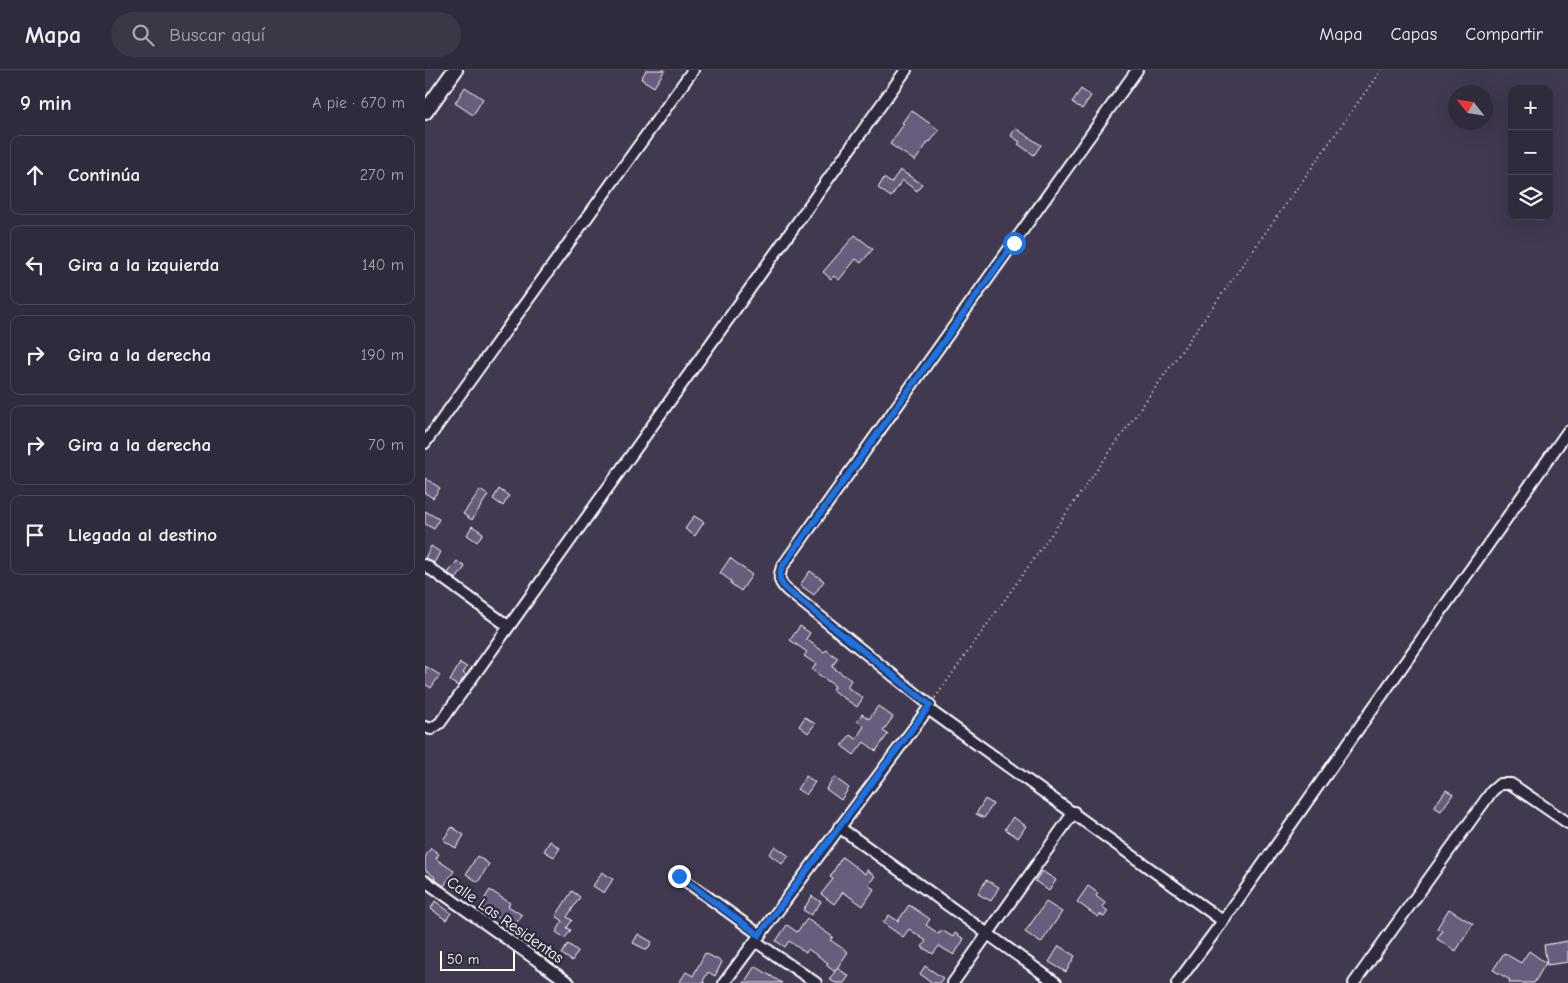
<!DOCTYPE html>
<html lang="es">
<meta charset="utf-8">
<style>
:root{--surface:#302b3c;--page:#3c3747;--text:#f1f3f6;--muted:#a8a7af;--line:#4b4756}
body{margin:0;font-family:"Comic Neue",sans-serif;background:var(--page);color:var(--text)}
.controls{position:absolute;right:15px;top:15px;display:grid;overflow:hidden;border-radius:10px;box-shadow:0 5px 20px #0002}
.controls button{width:45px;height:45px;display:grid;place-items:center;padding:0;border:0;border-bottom:1px solid var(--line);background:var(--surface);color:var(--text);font:25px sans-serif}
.compass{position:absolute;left:1023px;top:15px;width:45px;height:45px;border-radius:50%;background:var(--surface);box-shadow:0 5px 20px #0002;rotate:300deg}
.scale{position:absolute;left:15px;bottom:12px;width:75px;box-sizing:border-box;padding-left:5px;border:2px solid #fff;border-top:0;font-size:14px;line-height:18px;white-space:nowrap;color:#fff;-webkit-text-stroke:4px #2f2a3d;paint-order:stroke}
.stop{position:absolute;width:15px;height:15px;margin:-11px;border:4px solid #1a73e8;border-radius:50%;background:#fff}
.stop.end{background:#1a73e8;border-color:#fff;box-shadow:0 1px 5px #0008}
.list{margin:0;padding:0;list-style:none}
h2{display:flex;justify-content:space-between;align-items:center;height:65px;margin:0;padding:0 20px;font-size:21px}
h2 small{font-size:16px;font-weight:400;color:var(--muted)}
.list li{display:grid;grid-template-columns:32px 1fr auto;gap:15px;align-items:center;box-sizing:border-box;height:80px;margin:0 10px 10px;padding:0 10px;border:1px solid var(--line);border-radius:10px}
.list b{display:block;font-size:19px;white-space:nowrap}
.list em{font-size:16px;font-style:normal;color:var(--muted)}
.icon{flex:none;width:28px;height:28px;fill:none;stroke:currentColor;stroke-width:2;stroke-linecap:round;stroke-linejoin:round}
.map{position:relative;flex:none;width:1143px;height:913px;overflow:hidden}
header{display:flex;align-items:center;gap:30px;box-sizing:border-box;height:70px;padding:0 25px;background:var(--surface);border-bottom:1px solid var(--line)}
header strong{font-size:24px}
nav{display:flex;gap:28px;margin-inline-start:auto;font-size:18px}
.search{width:350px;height:45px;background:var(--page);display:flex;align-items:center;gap:12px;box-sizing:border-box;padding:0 18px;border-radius:28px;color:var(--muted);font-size:19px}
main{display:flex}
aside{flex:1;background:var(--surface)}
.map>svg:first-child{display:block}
.building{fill:#685d7b;stroke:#fff}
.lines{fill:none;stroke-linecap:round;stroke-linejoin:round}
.street-casing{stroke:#fff;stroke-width:14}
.secondary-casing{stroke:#fff;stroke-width:18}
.path{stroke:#fff;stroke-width:2;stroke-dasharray:1 4;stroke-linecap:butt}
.street{stroke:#2f2a3d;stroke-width:10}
.secondary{stroke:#2f2a3d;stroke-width:14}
.route{stroke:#1a73e8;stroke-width:6}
.labels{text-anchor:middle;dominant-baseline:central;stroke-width:5;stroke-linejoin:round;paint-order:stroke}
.street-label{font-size:16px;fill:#fff;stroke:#2f2a3d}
</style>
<header>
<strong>Mapa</strong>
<div class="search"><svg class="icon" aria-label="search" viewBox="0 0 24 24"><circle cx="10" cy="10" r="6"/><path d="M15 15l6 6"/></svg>Buscar aquí</div>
<nav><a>Mapa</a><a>Capas</a><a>Compartir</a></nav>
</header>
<main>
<aside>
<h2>9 min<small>A pie · 670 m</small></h2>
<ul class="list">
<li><svg class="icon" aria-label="ahead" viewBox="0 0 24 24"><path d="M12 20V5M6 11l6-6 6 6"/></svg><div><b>Continúa</b></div><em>270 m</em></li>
<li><svg class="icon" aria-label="left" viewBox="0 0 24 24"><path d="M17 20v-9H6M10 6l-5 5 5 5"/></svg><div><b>Gira a la izquierda</b></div><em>140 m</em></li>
<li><svg class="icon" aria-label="right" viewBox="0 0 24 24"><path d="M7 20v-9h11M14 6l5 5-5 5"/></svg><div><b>Gira a la derecha</b></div><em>190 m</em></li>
<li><svg class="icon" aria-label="right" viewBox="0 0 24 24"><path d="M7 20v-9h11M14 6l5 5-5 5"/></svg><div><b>Gira a la derecha</b></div><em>70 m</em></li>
<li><svg class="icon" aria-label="arrive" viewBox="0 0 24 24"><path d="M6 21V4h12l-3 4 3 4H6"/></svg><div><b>Llegada al destino</b></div></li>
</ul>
</aside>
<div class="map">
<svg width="1143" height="913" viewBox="0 0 1143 913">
<rect width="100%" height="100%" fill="#403950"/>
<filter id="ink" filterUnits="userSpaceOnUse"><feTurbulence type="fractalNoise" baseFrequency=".02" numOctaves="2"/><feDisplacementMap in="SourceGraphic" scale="10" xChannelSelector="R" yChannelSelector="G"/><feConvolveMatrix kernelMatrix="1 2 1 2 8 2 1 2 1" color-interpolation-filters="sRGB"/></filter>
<g filter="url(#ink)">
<path class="building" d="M221,0H240L229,17L216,9Z
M40,17L58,29L48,45L30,33Z
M656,19L666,26L657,39L647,32Z
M486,40L514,60L505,72L504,71L490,91L465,74L479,54L477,53Z
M590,58L616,75L609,85L593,74L595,72L586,66Z
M475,100L497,114L492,121L477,110L466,127L453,118L459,108L466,113Z
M430,165L448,179L436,193L431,189L414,210L409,206L406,209L398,202Z
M0,408L15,418L8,428L0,423Z
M74,419L84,426L78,436L68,429Z
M55,420L63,425L47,450L38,444Z
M0,441L14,449L9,459L0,454Z
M269,446L279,452L270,466L260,459Z
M47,456L58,463L52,472L42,465Z
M6,476L15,482L9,493L0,488Z
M305,488L327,505L316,521L305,513L306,511L295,503Z
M32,491L40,497L31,509L23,503Z
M385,501L399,511L389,525L375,515Z
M375,556L385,563L381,569L399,582L401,580L413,588L407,597L426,610L422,617L438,628L432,637L407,620L410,616L387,600L391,594L379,586L382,582L365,570Z
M35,593L42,597L38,603L41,605L33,616L25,611Z
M0,596L15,605L6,618L0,614Z
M453,636L468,647L458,661L463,664L451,681L439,672L429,685L417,676L425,665L431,669L439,656L432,651L437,644L444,649Z
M380,647L390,654L383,663L374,656Z
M381,706L390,712L381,725L372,719Z
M409,707L424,718L416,730L401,719Z
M1021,720L1028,724L1016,741L1009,737Z
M560,729L568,734L559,748L551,744Z
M588,747L601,756L593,768L580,759Z
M27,757L39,765L31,778L18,770Z
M125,771L135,778L129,787L119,781Z
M350,776L364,786L357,794L344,784Z
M6,778L14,784L11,789L29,801L19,816L9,809L10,807L0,800V787Z
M52,786L64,794L53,812L41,804Z
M417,787L440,804L442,800L450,806L443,815L449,819L438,836L418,822L409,834L396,824L408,809L405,807Z
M617,801L631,810L624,821L610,811Z
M177,802L188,809L179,823L168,816Z
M561,810L574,817L566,831L553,824Z
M663,816L673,823L671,826L680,833L677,837L683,841L679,847L675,844L673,847L652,832Z
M65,820L85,833L83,836L97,845L88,858L55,836Z
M147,821L155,827L142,847L147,850L142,858L146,860L140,868L131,862L138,851L131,846Z
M387,826L396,832L386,845L378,840Z
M10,831L26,843L21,850L6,839Z
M621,832L637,842L616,873L600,862Z
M484,835L505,849L501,855L514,864L515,861H518L528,867L530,863L539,869L529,885L514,876L508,884L497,877L501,871L484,859L478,867L458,853L464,845L473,851Z
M1024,839L1048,854L1031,881L1012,869L1017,861L1012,858Z
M382,849L408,867L405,870L423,882L410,901L412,898L424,906L419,913H410L404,909L410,902L401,895L403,893L383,879L381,883L364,871L360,877L351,871L362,855L372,862Z
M213,864L227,872L222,880L208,873Z
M1143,871V892L1122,895L1119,875Z
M143,874L153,881L147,891L137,884Z
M634,876L650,886L641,902L624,892Z
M1104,881L1121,893L1109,913H1084L1085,910L1068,900L1079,883L1096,893Z
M280,883L297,892L290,906L283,902L278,911L280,913H254L261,902L268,906Z
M330,896L357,913H319Z
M500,896L518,908L514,913H508L495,904Z"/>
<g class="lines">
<defs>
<path id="street" d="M0,373L268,0
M0,495L83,556
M505,635L362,520C354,512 353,508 357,497L712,0
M0,657L6,659L15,653L481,0
M414,757L631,913
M254,806L335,865
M0,811L144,913
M330,871L391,913
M299,913L503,639L798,851
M528,913L649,742
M752,913L798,851L1143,361
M929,913L1067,721L1075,714H1086L1143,753"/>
<path id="secondary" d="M0,42L30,0"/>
</defs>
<use href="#street" class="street-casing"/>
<use href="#secondary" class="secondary-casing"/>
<path class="path" d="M510,628L956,0"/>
<use href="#street" class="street"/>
<use href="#secondary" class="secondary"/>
</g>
</g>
<g class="lines" filter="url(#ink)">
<path class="route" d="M254,806L334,865L505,635L362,520C354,512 353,508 357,497L589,173"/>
</g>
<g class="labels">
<g class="street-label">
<text transform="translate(80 850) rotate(35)">Calle Las Residentas</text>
</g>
</g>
</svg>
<div class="controls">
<button>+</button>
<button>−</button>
<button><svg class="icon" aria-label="layers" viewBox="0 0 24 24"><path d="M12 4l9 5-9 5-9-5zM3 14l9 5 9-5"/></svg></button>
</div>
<svg class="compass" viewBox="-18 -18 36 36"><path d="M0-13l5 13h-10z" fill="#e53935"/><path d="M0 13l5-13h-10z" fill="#a8a7af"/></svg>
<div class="scale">50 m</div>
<div class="stop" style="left:589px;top:173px"></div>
<div class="stop end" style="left:254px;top:806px"></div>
</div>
</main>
